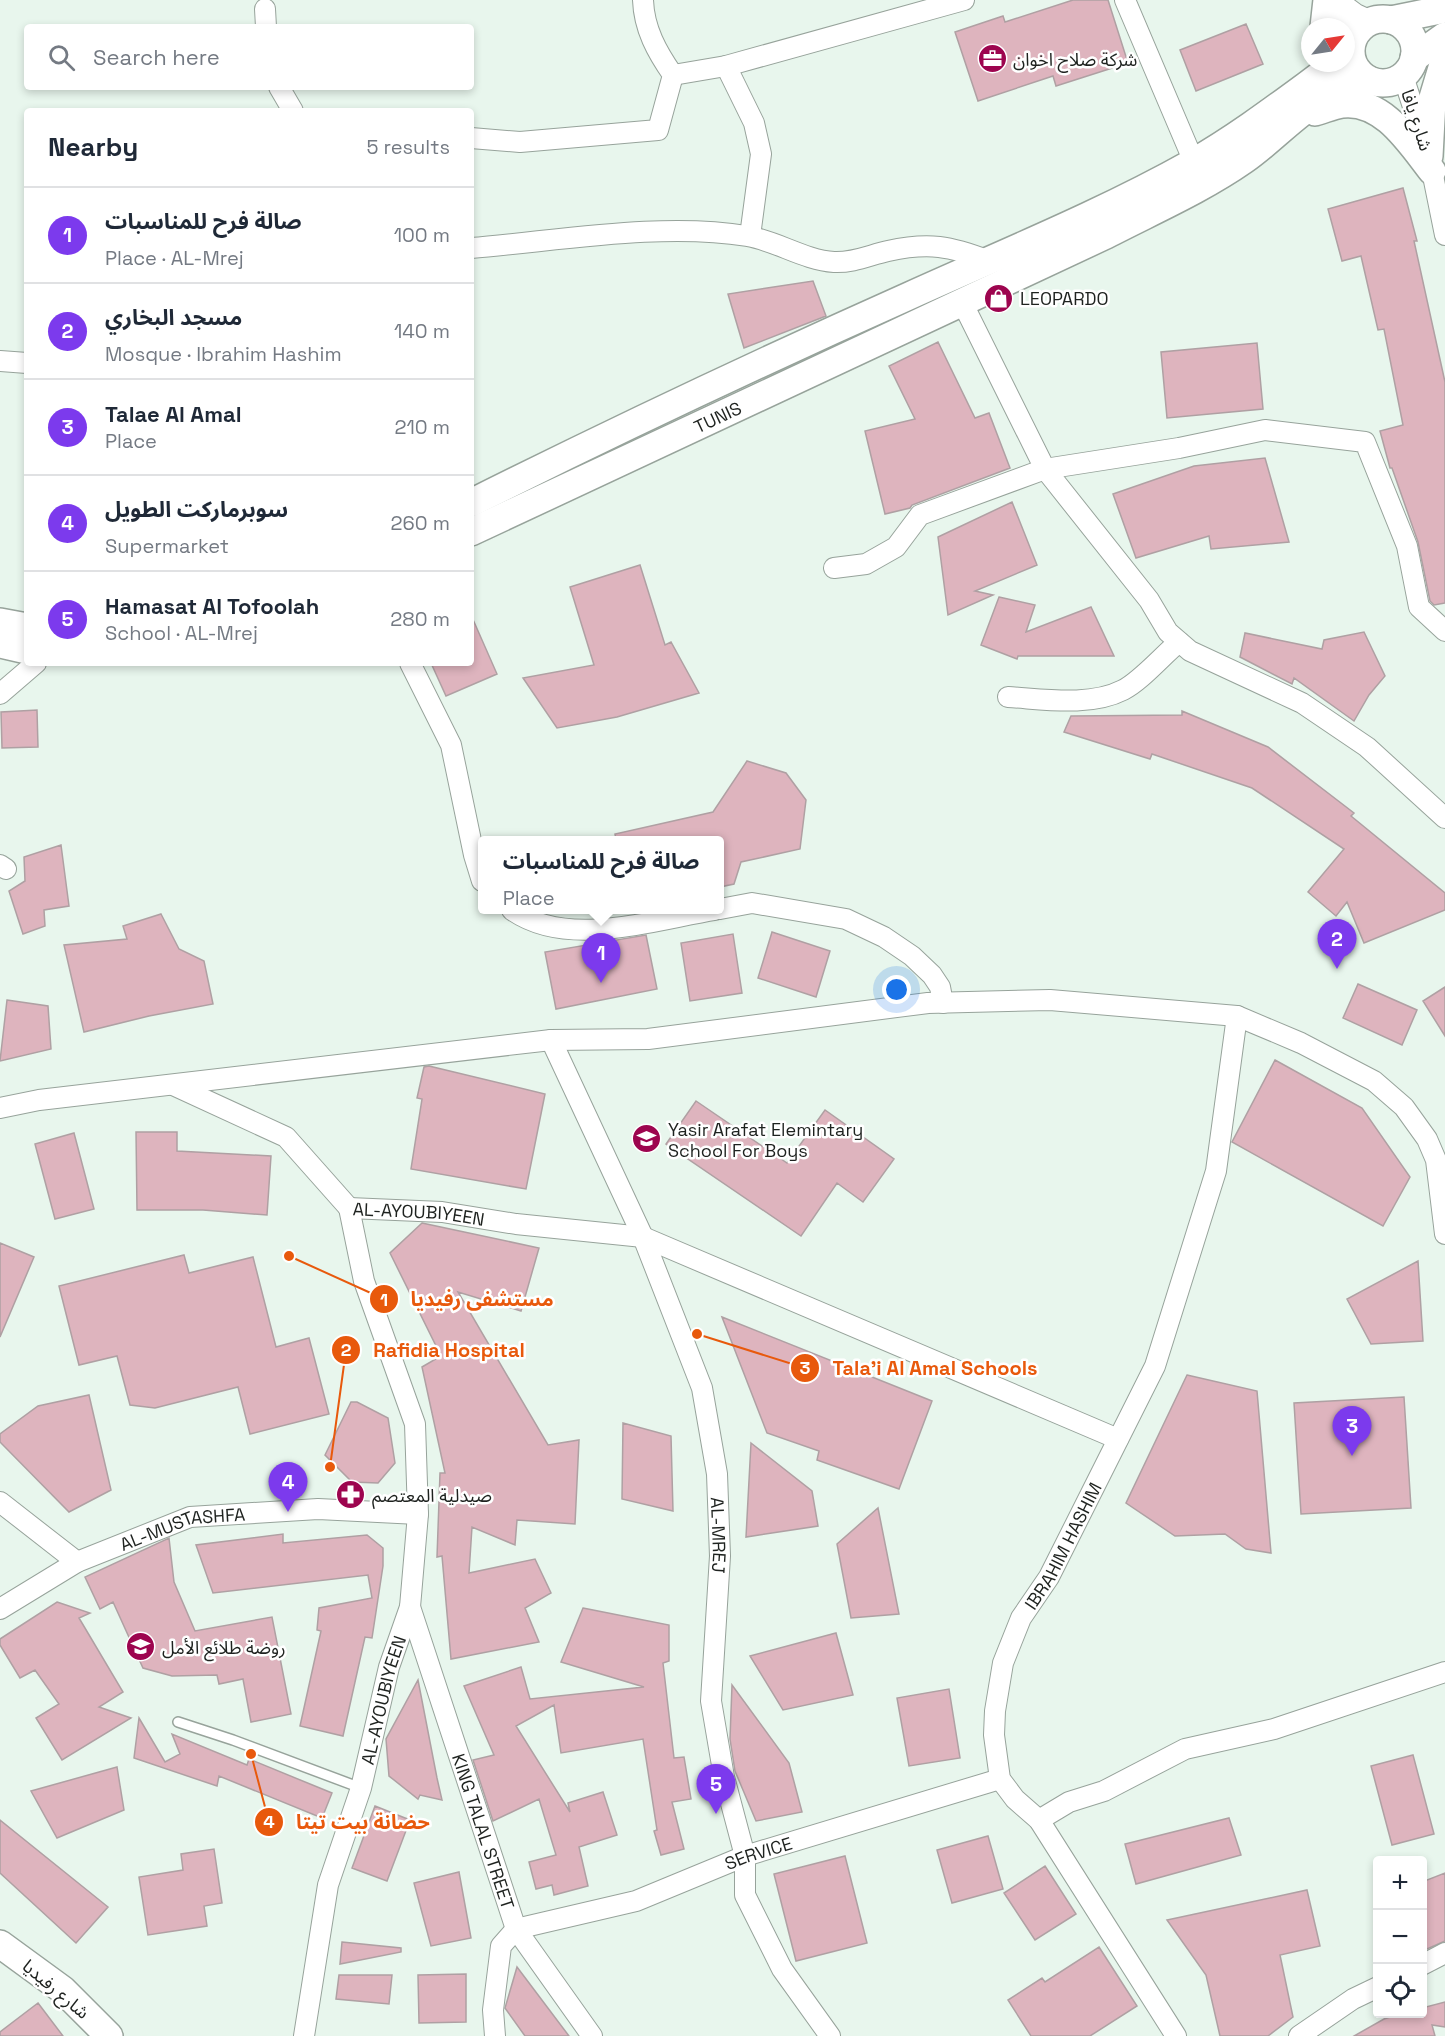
<!DOCTYPE html>
<meta charset="utf-8">
<style>
:root{--surface:#fff;--page:#f2f2f3;--text:#1f2937;--muted:#747a83;--line:#e0e1e3;--accent:#7c3aed}
body{margin:0;font-family:"Space Grotesk","Noto Sans Arabic",sans-serif;background:var(--page);color:var(--text)}
.controls{position:absolute;right:18px;bottom:18px;display:grid;overflow:hidden;border-radius:6px;box-shadow:0 3px 9px #0003}
.controls button{width:54px;height:54px;display:grid;place-items:center;padding:0;border:0;border-bottom:2px solid var(--line);background:var(--surface);color:var(--text);font:30px sans-serif}
.compass{position:absolute;left:1301px;top:18px;width:54px;height:54px;border-radius:50%;background:var(--surface);box-shadow:0 3px 9px #0003;rotate:60deg}
.you{position:absolute;left:897px;top:990px;width:21px;height:21px;margin:-15px;border:4px solid #fff;border-radius:50%;background:#1a73e8;box-shadow:0 0 0 9px #1a73e833}
.badge{display:grid;place-items:center;width:39px;height:39px;border-radius:50%;background:var(--accent);color:#fff;font-size:20px;font-weight:700}
.pin{position:absolute;translate:-50% -50px;filter:drop-shadow(0 2px 3px #0008)}
.pin::after{content:'';position:absolute;top:32px;width:21px;height:18px;background:inherit;clip-path:polygon(0 0,100% 0,50% 100%)}
.popup{position:absolute;left:478px;top:836px;width:246px;height:78px;box-sizing:border-box;display:grid;place-content:center;border-radius:6px;background:var(--surface);filter:drop-shadow(0 2px 4px #0005);font-size:20px;white-space:nowrap;color:var(--muted)}
.popup b{font-size:22px;color:var(--text)}
.popup::after{content:'';position:absolute;left:50%;top:100%;margin-left:-12px;border:12px solid transparent;border-top-color:var(--surface)}
.list{margin:0;padding:0;list-style:none}
h2{display:flex;justify-content:space-between;align-items:center;height:78px;margin:0;padding:0 24px;font-size:26px}
h2 small{font-size:20px;font-weight:400;color:var(--muted)}
.list li{display:grid;grid-template-columns:39px 1fr auto;gap:18px;align-items:center;box-sizing:border-box;height:96px;padding:0 24px;border-top:2px solid var(--line)}
.list b{display:block;font-size:22px;white-space:nowrap}
.list p{margin:0;font-size:20px;white-space:nowrap;color:var(--muted)}
.list em{font-size:20px;font-style:normal;color:var(--muted)}
.icon{flex:none;width:33px;height:33px;fill:none;stroke:currentColor;stroke-width:2;stroke-linecap:round;stroke-linejoin:round}
.map{position:relative;flex:none;width:1445px;height:2036px;overflow:hidden}
.search{position:absolute;background:var(--surface);box-shadow:0 3px 9px #0003;left:24px;top:24px;width:450px;height:66px;display:flex;align-items:center;gap:15px;box-sizing:border-box;padding:0 21px;border-radius:6px;color:var(--muted);font-size:22px}
.panel{position:absolute;background:var(--surface);box-shadow:0 3px 9px #0003;left:24px;top:108px;width:450px;height:558px;border-radius:6px}
.map>svg:first-child{display:block}
.building{fill:#deb4be;stroke:#afa0a3;stroke-width:1.5}
.lines{fill:none;stroke-linecap:round;stroke-linejoin:round}
.service-casing{stroke:#97a39b;stroke-width:12}
.minor-casing{stroke:#97a39b;stroke-width:22}
.secondary-casing{stroke:#97a39b;stroke-width:30}
.service{stroke:#fff;stroke-width:9}
.minor{stroke:#fff;stroke-width:20}
.secondary{stroke:#fff;stroke-width:27}
.labels{text-anchor:middle;dominant-baseline:central;stroke-width:5;stroke-linejoin:round;paint-order:stroke}
.poi-label{font-size:18px;fill:#1e221f;stroke:#fff;text-anchor:start}
.street-label{font-size:18px;fill:#1e221f;stroke:#fff}
.leader{fill:none;stroke:#e8590c;stroke-width:2}
.callout-dot{fill:#e8590c;stroke:#fff;stroke-width:2}
.mark-label{font-size:18px;text-anchor:middle;font-weight:bold;fill:#fff}
.callout-label{font-size:20px;text-anchor:middle;font-weight:bold;fill:#e8590c;stroke:#fff;stroke-width:5;stroke-linejoin:round;paint-order:stroke}
</style>
<div class="map">
<svg width="1445" height="2036" viewBox="0 0 1445 2036">
<rect width="100%" height="100%" fill="#e8f6ed"/>
<path class="building" d="M1073,0H1108L1128,63L1056,86L1053,76L978,101L955,32L1003,16L1005,22Z
M1246,24L1263,64L1196,91L1180,50Z
M1403,188L1417,241H1414L1445,382V603L1434,605L1430,601L1418,542L1392,468H1390L1380,431L1403,425L1384,329L1378,330L1361,256L1342,261L1328,209Z
M813,281L826,316L744,348L728,294Z
M938,342L975,418L989,413L1010,468L912,505L910,508L885,514L865,431L915,419L889,366Z
M1257,343L1263,409L1167,418L1161,352Z
M1265,458L1289,542L1211,549L1209,536L1136,558L1113,494L1194,466Z
M1012,502L1037,565L975,591L993,595L948,615L938,537Z
M640,565L665,645L671,642L699,693L617,717L557,728L523,678L594,665L570,587Z
M999,597L1035,605L1026,632L1091,607L1114,656H1018L1017,659L981,645Z
M471,615L497,674L446,696L431,663H471Z
M1364,632L1385,676L1369,695L1354,721L1294,678L1292,684L1240,657L1245,633L1322,649L1324,640Z
M37,710L38,747L2,748L1,712Z
M1182,711L1268,747L1354,813L1351,816L1445,893V910L1364,943L1347,902L1336,916L1308,892L1344,849L1252,788L1152,754L1150,759L1064,732L1071,716L1182,715Z
M747,761L786,773L806,800L800,849L741,862L734,884L720,887V840H616L615,834L713,812Z
M61,845L69,906L44,910L45,926L23,934L9,891L25,881L24,857Z
M161,914L179,949L204,961L213,1004L149,1016L84,1032L64,945L127,939L123,926Z
M772,932L830,951L816,997L758,978Z
M733,934L742,993L690,1001L681,943Z
M646,935L657,989L556,1009L545,952Z
M1358,984L1417,1010L1402,1045L1343,1018Z
M1445,987V1036L1423,1001Z
M7,1000L48,1006L51,1049L0,1061Z
M1275,1060L1362,1108L1410,1177L1383,1226L1232,1142Z
M429,1066L545,1094L526,1189L411,1169L422,1099L417,1098L424,1067Z
M696,1101L787,1163L825,1110L894,1159L863,1202L837,1183L801,1236L666,1144Z
M136,1132H177V1151L271,1156L267,1215L203,1210H137Z
M74,1133L94,1209L55,1219L35,1144Z
M422,1223L539,1248L521,1311L458,1292L548,1445L579,1440L575,1524L517,1520L515,1545L472,1527L469,1573L535,1559L551,1593L525,1608L539,1642L451,1659L442,1556L437,1557L440,1473H445L422,1367L441,1356L390,1253Z
M0,1243L34,1257L0,1337Z
M184,1255L189,1273L253,1257L276,1347L309,1338L329,1414L250,1434L238,1387L155,1408L130,1405L117,1356L79,1365L59,1286Z
M1418,1261L1423,1341L1371,1344L1347,1299Z
M722,1317L932,1401L899,1489L817,1460L819,1451L767,1433Z
M1187,1375L1257,1391L1271,1553L1246,1549L1225,1534L1175,1536L1126,1503Z
M89,1395L111,1490L69,1512L0,1442V1434L38,1406Z
M1404,1397L1411,1508L1301,1514L1294,1403Z
M351,1402H357L388,1418L395,1463L378,1483L352,1482L325,1455Z
M623,1423L671,1436L673,1511L622,1499Z
M751,1443L812,1491L818,1526L746,1537Z
M878,1508L899,1614L851,1618L837,1544Z
M283,1534V1543L367,1535L383,1548V1566L372,1638L365,1637L343,1736L300,1726L321,1631L317,1630L319,1608L372,1598L368,1575L213,1593L196,1545Z
M169,1538L174,1582L195,1631L272,1617L291,1714L251,1722L243,1679L219,1684L217,1675L172,1676L143,1668L113,1602L100,1609L85,1577Z
M57,1602L90,1613L79,1618L123,1692L99,1707L131,1718L62,1760L36,1718L59,1704L35,1670L20,1678L0,1645V1639Z
M583,1608L669,1625V1661L663,1663L674,1758L684,1757L691,1799L672,1802L684,1849L661,1855L654,1831L657,1830L643,1739L561,1753L554,1705L516,1726L570,1812L568,1803L603,1792L617,1835L579,1847L588,1886L554,1895L552,1885L536,1889L529,1862L556,1855L539,1799L493,1821L473,1760L494,1755L464,1686L521,1667L530,1699L644,1687L561,1662Z
M836,1633L853,1695L783,1710L750,1656Z
M418,1680L437,1778L442,1800L420,1795L418,1799L389,1776L386,1739Z
M732,1685L789,1763L802,1812L756,1821L735,1771L730,1739Z
M949,1689L960,1758L909,1766L897,1698Z
M139,1718L165,1762L180,1754L172,1734L247,1765L249,1759L332,1793L322,1818L219,1776L217,1786L134,1758Z
M1413,1755L1434,1834L1392,1845L1371,1766Z
M117,1767L124,1810L57,1838L31,1791Z
M375,1806L410,1820L387,1881L352,1868Z
M1229,1818L1241,1855L1136,1884L1125,1844Z
M0,1820L108,1907L76,1943L0,1873Z
M988,1836L1003,1889L952,1903L937,1850Z
M214,1849L222,1903L204,1906L207,1926L148,1935L139,1877L183,1870L181,1854Z
M845,1856L867,1943L796,1961L774,1874Z
M1045,1866L1076,1914L1035,1940L1004,1893Z
M459,1872L471,1938L431,1946L414,1883Z
M1445,1873V1941L1427,1949L1422,1938V1882Z
M1307,1890L1320,1946L1280,1955L1293,2017L1268,2036H1220L1206,1975L1167,1920Z
M342,1942L401,1948V1952L340,1964Z
M1099,1947L1137,2006L1090,2036H1031L1008,2000L1042,1978L1045,1982Z
M517,1967L569,2036H525L505,2008Z
M466,1974V2022L419,2023L418,1975Z
M339,1975H392L389,2004L336,1999Z
M1445,2002V2027L1432,2025L1435,2036H1354L1384,2019L1403,2013H1422V2008Z
M38,2003L63,2036H0V2032Z"/>
<g class="lines">
<defs>
<path id="service" d="M178,1722L233,1740L361,1788"/>
<g id="minor">
<path d="M1125,0L1194,162"/>
<path d="M1332,0L1343,27"/>
<path d="M1337,0L1356,14L1371,21"/>
<path d="M265,9L266,27"/>
<path d="M1346,34L1351,46"/>
<path d="M726,66L754,123L761,154L750,236"/>
<path d="M673,75L726,66L964,0"/>
<path d="M1403,76L1429,156L1445,235"/>
<path d="M279,87L293,111"/>
<path d="M471,138L520,142L658,130L673,75C657,52 644,29 643,0"/>
<path d="M471,248C558,241 661,222 747,236C777,241 804,260 834,262C853,263 870,255 888,251C929,242 950,246 989,261"/>
<path d="M962,302L1045,469L1149,600L1168,632L1190,651L1302,703L1367,747L1445,818"/>
<path d="M0,361L27,363"/>
<path d="M834,568L866,564L896,547L920,515L1045,469L1179,448L1265,430L1365,442L1407,546L1419,607L1445,631"/>
<path d="M410,663L451,745L474,855L482,881"/>
<path d="M0,694L36,663"/>
<path d="M1008,697C1043,699 1090,707 1123,690C1141,681 1163,655 1179,642"/>
<path d="M0,865L6,869"/>
<path d="M720,909L752,903L846,919L884,937L912,956L932,975L940,987L943,1003"/>
<path d="M512,910C567,949 653,920 715,910"/>
<path id="s1" d="M551,1040L643,1237L702,1388L717,1474L720,1556L711,1701L724,1777L745,1856V1895L782,1969L830,2036"/>
<path d="M173,1085L286,1137L349,1208"/>
<path d="M0,1108L39,1100L551,1040L648,1039L928,1003L1050,1000L1237,1016L1301,1043L1374,1081L1404,1107L1427,1139L1436,1160L1445,1234"/>
<path id="s2" d="M349,1208L442,1212L516,1224L643,1237L1118,1439"/>
<path d="M0,1502L77,1562"/>
<path id="s3" d="M410,1607L516,1929L592,2036"/>
<path id="s4" d="M0,1609L77,1562L190,1517L318,1509L418,1514"/>
<path d="M1039,1820L1069,1802L1104,1791L1185,1749L1274,1729L1445,1672"/>
<path d="M1422,1965L1445,1953"/>
<path id="s5" d="M304,2036L328,1885L361,1788L389,1667L410,1607L418,1514L415,1424L364,1281L349,1208"/>
<path id="s6" d="M495,2036L493,2010L501,1946L516,1929L636,1901L745,1856L1000,1779"/>
<path id="s7" d="M1176,2036L1039,1820L1015,1799L1000,1779L994,1735L995,1711L1003,1663L1021,1618L1049,1577L1155,1366L1216,1171L1237,1016"/>
<path d="M1299,2036L1353,1999L1378,1987"/>
</g>
<g id="secondary">
<circle cx="1383" cy="51" r="32"/>
<path d="M1391,20L1445,9"/>
<path d="M1324,27L1327,0"/>
<path d="M1414,58L1445,36"/>
<path d="M1315,112C1323,110 1333,105 1342,104C1383,99 1410,143 1432,171"/>
<path d="M1429,156L1432,101L1445,58"/>
<path d="M471,503C615,431 761,362 909,296C1004,253 1101,214 1192,163C1243,134 1290,97 1337,63"/>
<path id="s8" d="M471,532L1106,235C1152,211 1201,190 1244,160C1283,133 1321,83 1371,81"/>
<path d="M0,622L27,627"/>
<path d="M0,644L27,650"/>
<path d="M0,1944L63,1990L109,2036"/>
</g>
</defs>
<use href="#service" class="service-casing"/>
<use href="#minor" class="minor-casing"/>
<use href="#secondary" class="secondary-casing"/>
<use href="#service" class="service"/>
<use href="#minor" class="minor"/>
<use href="#secondary" class="secondary"/>
</g>
<defs>
<symbol id="office-disc" viewBox="-11 -11 22 22"><circle r="9.5" fill="#9d054f" stroke="#fff"/><path d="M-6-3h4V-5.5h4V-3h4V5H-6ZM-1-4.5V-3h2v-1.5ZM-6 0V1H6V0Z" fill="#fff"/></symbol>
<symbol id="shop-disc" viewBox="-11 -11 22 22"><circle r="9.5" fill="#9d054f" stroke="#fff"/><path d="M-5-2.5h2.3a2.7 3.5 0 0 1 5.4 0H5L5.5 6h-11ZM-1.5-2.5h3a1.5 2.3 0 0 0-3 0Z" fill="#fff"/></symbol>
<symbol id="school-disc" viewBox="-11 -11 22 22"><circle r="9.5" fill="#9d054f" stroke="#fff"/><path d="M0-5L7-2L0 1L-7-2ZM-4 1L0 2.5L4 1V4Q0 6-4 4Z" fill="#fff"/></symbol>
<symbol id="pharmacy-disc" viewBox="-11 -11 22 22"><circle r="9.5" fill="#9d054f" stroke="#fff"/><path d="M-2-6h4v4h4v4h-4v4h-4v-4h-4v-4h4Z" fill="#fff"/></symbol>
</defs>
<g fill-rule="evenodd">
<use href="#office-disc" x="976" y="42" width="33" height="33"/>
<use href="#shop-disc" x="982" y="282" width="33" height="33"/>
<use href="#school-disc" x="630" y="1122" width="33" height="33"/>
<use href="#pharmacy-disc" x="334" y="1478" width="33" height="33"/>
<use href="#school-disc" x="124" y="1630" width="33" height="33"/>
</g>
<g class="labels">
<g class="poi-label">
<text x="1013" y="59">شركة صلاح اخوان</text>
<text x="1020" y="298">LEOPARDO</text>
<text x="668" y="1129">Yasir Arafat Elemintary<tspan x="668" dy="21">School For Boys</tspan></text>
<text x="372" y="1495">صيدلية المعتصم</text>
<text x="162" y="1647">روضة طلائع الأمل</text>
</g>
<g class="street-label">
<text transform="translate(1417 120) rotate(72)">شارع يافا</text>
<text stroke="none"><textPath href="#s8" startOffset="272">TUNIS</textPath></text>
<text stroke="none"><textPath href="#s2" startOffset="70">AL-AYOUBIYEEN</textPath></text>
<text stroke="none"><textPath href="#s4" startOffset="202">AL-MUSTASHFA</textPath></text>
<text stroke="none"><textPath href="#s1" startOffset="528">AL-MREJ</textPath></text>
<text stroke="none"><textPath href="#s7" startOffset="562">IBRAHIM HASHIM</textPath></text>
<text stroke="none"><textPath href="#s5" startOffset="346">AL-AYOUBIYEEN</textPath></text>
<text stroke="none"><textPath href="#s3" startOffset="236">KING TALAL STREET</textPath></text>
<text stroke="none"><textPath href="#s6" startOffset="368">SERVICE</textPath></text>
<text transform="translate(56 1989) rotate(40)">شارع رفيديا</text>
</g>
</g>
<path class="leader" d="M289 1256L384 1299M330 1467L346 1350M697 1334L805 1368M251 1754L269 1822"/>
<g class="callout-dot">
<circle cx="289" cy="1256" r="6"/>
<circle cx="330" cy="1467" r="6"/>
<circle cx="697" cy="1334" r="6"/>
<circle cx="251" cy="1754" r="6"/>
<circle cx="384" cy="1299" r="15"/>
<circle cx="346" cy="1350" r="15"/>
<circle cx="805" cy="1368" r="15"/>
<circle cx="269" cy="1822" r="15"/>
</g>
<g class="mark-label">
<text x="384" y="1306">1</text>
<text x="346" y="1356">2</text>
<text x="805" y="1374">3</text>
<text x="269" y="1828">4</text>
</g>
<g class="callout-label">
<text x="482" y="1306">مستشفى رفيديا</text>
<text x="449" y="1357">Rafidia Hospital</text>
<text x="935" y="1375">Tala'i Al Amal Schools</text>
<text x="363" y="1829">حضانة بيت تيتا</text>
</g>
</svg>
<div class="controls">
<button>+</button>
<button>−</button>
<button><svg class="icon" aria-label="locate" viewBox="0 0 24 24"><circle cx="12" cy="12" r="6"/><path d="M12 2v4M12 18v4M2 12h4M18 12h4"/></svg></button>
</div>
<svg class="compass" viewBox="-18 -18 36 36"><path d="M0-13l5 13h-10z" fill="#e53935"/><path d="M0 13l5-13h-10z" fill="#747a83"/></svg>
<div class="you"></div>
<div class="pin badge" style="left:601px;top:983px">1</div>
<div class="popup"><b>صالة فرح للمناسبات</b>Place</div>
<div class="pin badge" style="left:1337px;top:969px">2</div>
<div class="pin badge" style="left:1352px;top:1456px">3</div>
<div class="pin badge" style="left:288px;top:1512px">4</div>
<div class="pin badge" style="left:716px;top:1814px">5</div>
<div class="search"><svg class="icon" aria-label="search" viewBox="0 0 24 24"><circle cx="10" cy="10" r="6"/><path d="M15 15l6 6"/></svg>Search here</div>
<section class="panel">
<h2>Nearby<small>5 results</small></h2>
<ul class="list">
<li><span class="badge">1</span><div><b>صالة فرح للمناسبات</b><p>Place · AL-Mrej</p></div><em>100 m</em></li>
<li><span class="badge">2</span><div><b>مسجد البخاري</b><p>Mosque · Ibrahim Hashim</p></div><em>140 m</em></li>
<li><span class="badge">3</span><div><b>Talae Al Amal</b><p>Place</p></div><em>210 m</em></li>
<li><span class="badge">4</span><div><b>سوبرماركت الطويل</b><p>Supermarket</p></div><em>260 m</em></li>
<li><span class="badge">5</span><div><b>Hamasat Al Tofoolah</b><p>School · AL-Mrej</p></div><em>280 m</em></li>
</ul>
</section>
</div>
